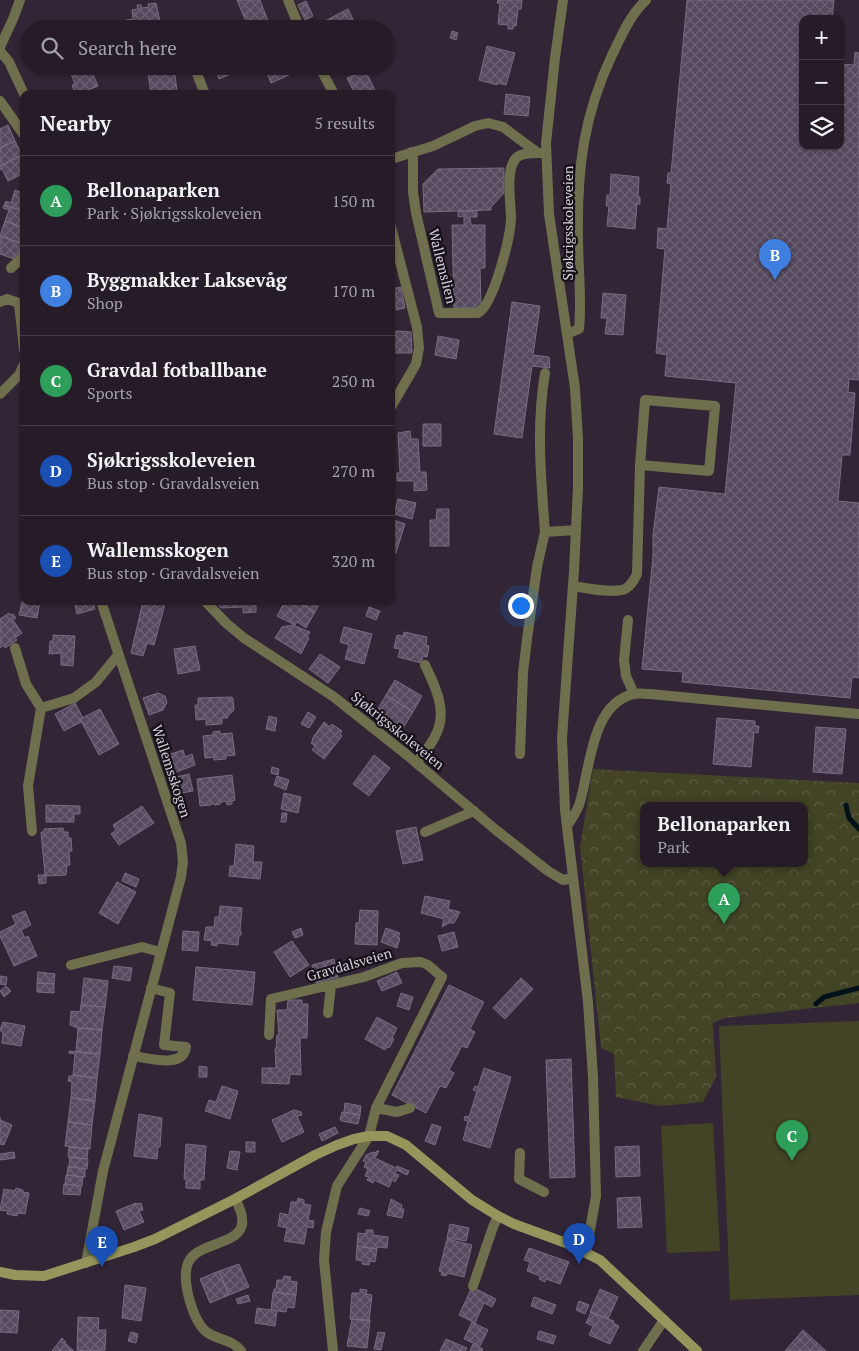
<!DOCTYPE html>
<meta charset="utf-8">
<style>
:root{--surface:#251c28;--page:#312934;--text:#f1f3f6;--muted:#a3a1a8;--line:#423a45;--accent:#93b7fd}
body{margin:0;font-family:"PT Serif",serif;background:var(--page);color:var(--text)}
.controls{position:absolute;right:15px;top:15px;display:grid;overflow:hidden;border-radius:10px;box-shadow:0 1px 4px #0004}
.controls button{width:45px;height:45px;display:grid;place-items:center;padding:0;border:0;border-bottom:1px solid var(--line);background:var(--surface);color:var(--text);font:25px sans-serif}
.you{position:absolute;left:520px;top:605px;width:18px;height:18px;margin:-12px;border:4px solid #fff;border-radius:50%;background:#1a73e8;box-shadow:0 0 0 8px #1a73e833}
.badge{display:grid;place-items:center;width:32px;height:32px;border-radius:50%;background:var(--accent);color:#fff;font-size:16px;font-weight:700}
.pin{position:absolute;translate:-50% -41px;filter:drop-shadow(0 1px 2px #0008)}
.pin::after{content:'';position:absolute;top:26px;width:18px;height:15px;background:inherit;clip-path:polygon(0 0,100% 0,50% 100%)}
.popup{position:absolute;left:640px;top:802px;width:168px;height:65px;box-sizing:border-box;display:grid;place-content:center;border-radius:10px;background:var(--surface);filter:drop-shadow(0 1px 4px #0005);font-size:16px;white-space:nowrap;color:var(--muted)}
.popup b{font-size:19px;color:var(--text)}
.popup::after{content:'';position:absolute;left:50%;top:100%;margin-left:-10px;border:10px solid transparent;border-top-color:var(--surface)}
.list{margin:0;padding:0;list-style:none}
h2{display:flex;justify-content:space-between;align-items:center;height:65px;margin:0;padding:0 20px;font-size:21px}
h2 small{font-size:16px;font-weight:400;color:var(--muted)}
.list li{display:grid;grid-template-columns:32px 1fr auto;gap:15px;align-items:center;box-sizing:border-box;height:90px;padding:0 20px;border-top:1px solid var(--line)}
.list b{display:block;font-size:19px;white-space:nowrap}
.list p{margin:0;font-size:16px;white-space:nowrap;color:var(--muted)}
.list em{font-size:16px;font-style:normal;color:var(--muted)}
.icon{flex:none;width:28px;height:28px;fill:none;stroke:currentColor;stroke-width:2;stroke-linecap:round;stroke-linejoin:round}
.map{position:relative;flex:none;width:859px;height:1351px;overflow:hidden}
.search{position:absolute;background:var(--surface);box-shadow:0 1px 4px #0004;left:20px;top:20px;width:375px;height:55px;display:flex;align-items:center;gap:12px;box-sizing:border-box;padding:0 18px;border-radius:28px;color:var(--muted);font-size:19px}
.panel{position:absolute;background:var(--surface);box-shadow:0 1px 4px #0004;left:20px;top:90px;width:375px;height:515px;border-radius:10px}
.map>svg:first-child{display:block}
.park{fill:url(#park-crowns);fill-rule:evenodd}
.garden{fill:#424425}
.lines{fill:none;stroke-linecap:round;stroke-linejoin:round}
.stream{stroke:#00111b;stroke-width:5}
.building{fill:url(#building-cross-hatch);stroke:#776c80}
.service{stroke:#6e6f4c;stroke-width:10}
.minor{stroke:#6e6f4c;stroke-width:10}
.secondary{stroke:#94965c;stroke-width:10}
.labels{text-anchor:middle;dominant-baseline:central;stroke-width:4.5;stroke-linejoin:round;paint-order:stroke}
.street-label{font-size:14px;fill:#d7d0db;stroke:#161118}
</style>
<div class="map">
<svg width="859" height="1351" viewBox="0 0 859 1351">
<defs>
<pattern id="park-crowns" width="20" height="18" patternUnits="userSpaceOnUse" patternTransform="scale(1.25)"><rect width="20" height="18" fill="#424425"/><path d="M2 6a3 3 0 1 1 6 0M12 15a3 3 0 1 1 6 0" fill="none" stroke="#5d5e44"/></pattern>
<pattern id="building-cross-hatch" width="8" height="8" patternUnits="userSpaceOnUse" patternTransform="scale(1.25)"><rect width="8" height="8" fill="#554a5e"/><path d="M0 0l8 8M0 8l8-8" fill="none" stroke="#6d6374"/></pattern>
</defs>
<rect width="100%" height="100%" fill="#312536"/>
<path class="park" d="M593,769L859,783V1003L725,1018L713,1023L716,1077L703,1102L661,1106L616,1097L614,1054L601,1048L580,846ZM644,805H804V863H644Z"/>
<path class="garden" d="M859,1021V1295L730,1300L719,1026Z
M713,1123L720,1251L667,1253L661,1126Z"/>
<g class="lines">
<path class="stream" d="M846,805L849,818L859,829
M816,1004L824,997L859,988"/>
</g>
<path class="building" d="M237,0H260L268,21L249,29Z
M498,0H522L521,9H518L516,26H513V29H508V25L498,24L500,3H497Z
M687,0H834L832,19H803V146H840V64L854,65L855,52L859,53V380L849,379L848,392L855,393L850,455H842L838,501L859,503V678L852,677L850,698L682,682L683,672L642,669L653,556V535L659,487L725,494L736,383L665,376L667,355L656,353L665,249L657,248L658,228L667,229L671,184L667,183L668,173H671Z
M306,1L313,16L305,20L298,5Z
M156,3L160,21L153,22L155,29H128L126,20L133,19L132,10L138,9L137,5H141L142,8L149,7L148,4Z
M348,9L356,26L351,29H324L321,23Z
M67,21L69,26L66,27L67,29H59L57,25Z
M452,31L458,33L456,40L450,38Z
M487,46L515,53L506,85L497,83V85L479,80Z
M68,66H94L96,70L92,72L98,86L79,94H75L72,85L75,84Z
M147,66H180L182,74L175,75L177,91L151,94Z
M214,66H236L238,71L219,79Z
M264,66H288L291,74L271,83Z
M365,70L377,94H355L347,78Z
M506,94L530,97L528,116L504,114Z
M8,125L15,141L0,148V129Z
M15,141L22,155L0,166V148Z
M22,155L24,173L8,181L2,169L0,170V166Z
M504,168V193L491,207V210L424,212L423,184L438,169Z
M611,174L639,177L638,197H640V204H637L635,229L607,226L609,206H606L607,195H610Z
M15,190L24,193V211L4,205L6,201L11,203Z
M4,205L24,211V228L5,221L9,210L3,208Z
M458,211H477V217H470L471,225H485V268H480L481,308H454L452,225H464V216L458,217Z
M5,221L24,228L23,244L0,236Z
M0,236L23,244L17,260L0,254Z
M401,287L405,308L391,311V289Z
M603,293L626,295L623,335L605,334L607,318H601Z
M512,302L540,306L533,355L549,357L550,368L532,366L522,438L494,434Z
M397,331L411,332L412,353H394L393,332Z
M438,336L459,340L456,359L435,355Z
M423,424H441V446H423Z
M410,431L411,439H418L420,472H426L427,490L414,491V481H397V473H400L398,433Z
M398,499L416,503L412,519L394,514Z
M437,509H449V546H430V520H436Z
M391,519L405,524L396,553L391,551Z
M23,598L24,601H40L37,618L19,615Z
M74,601H93L95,609L77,614Z
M143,601H153L165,604L154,645L147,643L143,656L131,653Z
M216,601H256V612L243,613V607L221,608Z
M285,601H295L315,612L306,628L297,622L295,625L277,616Z
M295,601H321L315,612Z
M369,607L380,611L376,620L366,616Z
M9,613L10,615L13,614L16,618L13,620L22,633L15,638L17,640L5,648L4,645L0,648V619Z
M293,625L310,632L307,637L309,638L301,654L275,638L282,627Z
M344,627L372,634L364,664L345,659L349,645L340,642Z
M404,632L427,637L426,645L429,646L427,657L423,656L421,663L398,657L400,649L394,648L397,635L403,636Z
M53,635L75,636L73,666L61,665V653L49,654L50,641H53Z
M195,646L200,670L178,674L174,649Z
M320,654L340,667L328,683L309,669Z
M395,680L422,696L413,712L386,695Z
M158,693L165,696L167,702L163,710L149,715L143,698Z
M386,695L413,712L403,728L383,716L381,718L377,715L378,713L376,712Z
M232,697L233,699L234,710L227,717L228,718H222V724L206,725V719L196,720L195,705H198V698Z
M75,703L83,718L80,719L81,722L64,731L55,714Z
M100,709L119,744L99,755L80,719Z
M308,712L316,717L309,728L301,724Z
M269,716L277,718L275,731L266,729Z
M717,718L755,721V726H759L758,733L754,732L751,767L713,764Z
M324,722L330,727L332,724L342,731L340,734L342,736L324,759L312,750L315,746L311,743L313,740L312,739Z
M816,727L846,729L842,774L813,772Z
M220,731V734L232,733L235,755L226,756V759L214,760V757L205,758L203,736L213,735V732Z
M183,750L185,757L192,754L195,765L171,774L165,756Z
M374,755L390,768L369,796L353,784Z
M272,767L279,769L278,775L271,773Z
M189,774L193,791L176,794L172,778Z
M232,775L235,800L232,801V804L227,805L226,801L222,802L220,804L215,805L211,803V805L200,806L197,779Z
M277,776L289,780L286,790L274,785Z
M284,793L301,797L298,813L281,809Z
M46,805L80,806V814H74V822H46Z
M142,806L154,823L119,845L111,834L116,830L113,825Z
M282,813H287L286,822H281Z
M416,827L423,860L403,864L396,831Z
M63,828L64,832H68V838H71L72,851H69L70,865H67L66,875L46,876V883L39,884L38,875H45L41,832H44V829Z
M236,844L254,846L253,862H262L260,879L229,876L230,866H234Z
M125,873L139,879L136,887L122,881Z
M117,882L136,892L118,924L99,913Z
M425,896L450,901L448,909L460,912L454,923H449L442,927L444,919L421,913Z
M220,906L242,908L240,931H241V935H239L238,945L217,943V946L211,945L212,941L204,940L206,927H214L215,917H219Z
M360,910L378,911L377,945L355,944L356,923H359Z
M25,911L31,925L21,930L25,938L28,936L37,956L14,966L0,936V932L16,924L12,916Z
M301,928L303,935L295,938L292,932Z
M386,928L400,933L398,937L400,938L397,948L381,942Z
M183,931L199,932L198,951L182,950Z
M454,932L458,947L442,951L438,936Z
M292,941L309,965L290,977L274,952Z
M334,959L338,977L316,983L312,965Z
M114,966L132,968L130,981L112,978Z
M196,967L255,972L252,1005L193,1000Z
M38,972L55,974L54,984L37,983Z
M397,972L402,983L382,991L377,981Z
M0,976L7,977L6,985L0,984Z
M84,978L108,981L105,1007L81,1005Z
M521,978L533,989L505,1019L493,1008Z
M37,983L54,984V993L37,992Z
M449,985L484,1002L470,1029L475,1032L467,1048L462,1046L449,1070L454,1073L446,1088L440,1086L426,1113L392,1095Z
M6,986L11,991L4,997L0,991Z
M401,993L413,997L409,1010L397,1006Z
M288,1000H302V1004H308L307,1038H300L301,1075L290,1074L289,1084L262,1083V1068H276L275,1049H276L277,1035H279L277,1010H287Z
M81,1005L105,1007L102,1030L78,1028L70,1025L71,1011L80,1012Z
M377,1017L397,1028L392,1038L394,1039L389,1048L387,1047L385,1050L365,1039Z
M3,1022L25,1026L21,1046L2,1043L3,1033L0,1030Z
M78,1028L102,1030L100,1054L76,1052Z
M69,1051L100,1054L97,1078L73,1075L75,1054L69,1053Z
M571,1059L575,1177L550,1178L546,1060Z
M199,1066L207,1067V1077H199Z
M484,1068L511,1077L490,1148L463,1140L468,1121L464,1120L465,1116L469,1117L477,1091L473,1090L475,1086L478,1087Z
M73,1075L97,1078L95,1101L71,1098L72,1082L68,1081L69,1076H73Z
M222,1086L238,1091L230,1119L205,1111L209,1100L216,1102Z
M71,1098L95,1101L92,1125L68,1122Z
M345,1103L361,1106L360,1115L344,1112Z
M294,1110L301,1112L302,1115L297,1116L304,1132L282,1142L272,1120Z
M342,1112L360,1115L358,1124L342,1121L340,1120Z
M139,1114L162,1118L160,1147H158L157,1159L134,1156Z
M0,1117V1120L12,1125L4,1145L0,1144Z
M68,1122L92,1125L90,1149L65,1146Z
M432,1124L441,1127L435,1145L425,1141Z
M335,1127L338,1133L322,1141L319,1134Z
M246,1142H255V1152H246Z
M186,1144L206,1146L204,1180H200V1189L186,1188V1179H184Z
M639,1146L640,1176L616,1177L615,1147Z
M69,1147L88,1149L87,1159L68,1157Z
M230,1151L240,1152L237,1170L227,1168Z
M377,1151H379L375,1158L396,1168L397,1166L409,1171L407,1175L397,1170L395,1174L399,1175L395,1182L392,1180L389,1187L374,1180L373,1183L367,1180L369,1177L365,1176L368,1169L364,1167L366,1162L363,1161L366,1155L373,1152L375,1153Z
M14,1152L15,1158L0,1160V1154Z
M70,1157L88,1159L87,1169L69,1167Z
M68,1166L85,1169V1177L67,1175Z
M66,1175L83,1177L82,1186L65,1184Z
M64,1184L81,1186L80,1195L63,1194Z
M16,1188L23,1190V1192L29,1193L25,1214L18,1213L17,1216L7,1214L8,1211L0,1210L4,1189L15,1191Z
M640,1197L642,1227L618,1228L617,1198Z
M298,1198L304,1200V1204L311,1205L308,1220L314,1221L313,1228L307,1227L304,1244L284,1241L287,1228L278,1226L280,1213L289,1215L291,1202H297Z
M391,1199L402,1205L401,1209H404L402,1218L387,1215Z
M136,1203L137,1204L141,1203L143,1210L139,1211L144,1222L124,1230L116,1211Z
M360,1208L370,1211L368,1216L358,1214Z
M450,1224L469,1228L466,1241L447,1238Z
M366,1230H373V1235L388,1237L387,1248L377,1247V1249L357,1246L358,1233L366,1234Z
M447,1239L472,1245L464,1277L447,1273L446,1276L441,1275L442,1272L439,1271Z
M357,1246L377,1249L375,1262L370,1261L369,1265L362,1264L363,1261L356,1260Z
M529,1248L569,1262L560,1284L546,1279L545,1282L539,1279L540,1276L527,1271L530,1262L524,1260Z
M239,1264L249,1287L229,1295L219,1271Z
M219,1271L229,1295L210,1303L200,1279Z
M284,1276L291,1277L290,1281L297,1282L296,1295L274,1292V1289H276L277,1280H283Z
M125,1285L146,1288L141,1321L122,1318Z
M472,1287L496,1299L492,1307L484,1303L475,1323L459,1315Z
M360,1289L367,1290L366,1294L372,1295L369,1321L350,1319L352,1293H360Z
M600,1289L618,1297L608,1319L590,1312Z
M273,1292L296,1295L294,1308L287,1307L286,1312L271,1310Z
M248,1295L250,1301L238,1304L236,1299Z
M534,1297L556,1305L552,1314L531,1306Z
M579,1301L589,1305L585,1314L576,1310Z
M257,1308L277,1311L275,1326L255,1323Z
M0,1310L19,1311L17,1333L0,1332Z
M591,1312L614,1321L613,1323L619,1326L610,1344L589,1335L593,1326L586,1323Z
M78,1317L99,1318L98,1330H106L105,1350L87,1351L77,1350Z
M352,1319L370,1320L367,1348L347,1346Z
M472,1322L488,1330L480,1346L464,1339Z
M803,1330L826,1351H785Z
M539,1331L556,1336L553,1344L537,1339Z
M131,1332L138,1334L136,1343L128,1341Z
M378,1332L385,1333L381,1350L374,1349Z
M62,1338L66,1342L65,1343L74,1351H52Z
M446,1339L467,1348L465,1351H440Z
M473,1344L483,1349L482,1351H470Z"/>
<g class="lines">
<path class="service" d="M0,51L9,62L24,94
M0,101L24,135
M411,152L413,159V192L416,213L439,313H478C494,304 510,238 511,219C511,203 505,170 516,158C521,153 531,153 538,153
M11,268L24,256
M0,302L7,299L19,303L24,350
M0,394L19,375L24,364
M573,586C586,588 612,594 625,589C631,586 634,580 637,574L640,465L645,400L715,406L709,471L640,465
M628,620L624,660L626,676L634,694
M15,648L26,684L41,708
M421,767L416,762C450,727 445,706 425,665
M567,826C571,819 578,811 580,802C590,770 591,703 634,694C639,693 645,694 650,694L859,714
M32,831L28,786L41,708L74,698L96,682L118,655
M425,832L474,811
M328,1013L331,985
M269,1035L271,999L364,977L402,963L421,962L428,965L442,977
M133,1056C149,1058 183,1069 186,1047L164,1045L170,993L151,988
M376,1108L397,1112L410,1108
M520,1153L519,1179L544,1192
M473,1286L493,1227L498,1216"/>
<path class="minor" d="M288,0L300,29
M563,0L555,58L546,143L549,214L575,388L578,440V487L574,571L562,738L565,810L588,1002L593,1077L596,1196L586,1252
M0,47L13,19L20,0
M194,66L205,94
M319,66L334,94
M391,159L433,146L475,126L488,123L503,127L538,153H546
M391,227L417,327L419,348L416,364L391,407
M567,334L579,329C582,299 578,268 578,237C577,170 583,117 612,55C622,35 630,15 646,0
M545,373C536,426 541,479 545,532L576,530
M205,601L226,623L244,638L334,697L407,755L496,830L548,871L563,880L573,878
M520,754L523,673L527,639L537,567L545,532
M71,965L142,947L160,952
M235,1199C264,1250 199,1236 188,1263C181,1280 193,1323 208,1333C219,1340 233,1340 241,1351
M86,1263L103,1171L181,877L183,862L181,843L174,822L101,601
M333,1351L324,1260L326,1232L337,1186L369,1136L376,1108L442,977
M643,1351L664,1320"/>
<path class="secondary" d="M0,1272L15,1275L44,1276L134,1247L155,1239L235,1199L315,1155L337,1145L354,1139L369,1136H387L406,1145L472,1200L498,1216L514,1224L566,1243L600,1260L697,1351"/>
</g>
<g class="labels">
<g class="street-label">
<text transform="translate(567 223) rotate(-90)">Sjøkrigsskoleveien</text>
<text transform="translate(443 266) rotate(76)">Wallemslien</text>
<text transform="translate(398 730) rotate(39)">Sjøkrigsskoleveien</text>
<text transform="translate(172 771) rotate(72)">Wallemsskogen</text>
<text transform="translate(349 964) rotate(-16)">Gravdalsveien</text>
</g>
</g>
</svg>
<div class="controls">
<button>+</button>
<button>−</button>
<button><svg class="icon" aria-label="layers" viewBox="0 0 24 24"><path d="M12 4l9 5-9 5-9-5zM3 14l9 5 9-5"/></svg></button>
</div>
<div class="you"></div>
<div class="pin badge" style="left:724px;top:924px;background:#2e9e5b">A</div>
<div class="popup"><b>Bellonaparken</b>Park</div>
<div class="pin badge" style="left:775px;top:280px;background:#3f7fe0">B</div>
<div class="pin badge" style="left:792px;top:1161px;background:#2e9e5b">C</div>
<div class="pin badge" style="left:579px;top:1264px;background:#1a4fb4">D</div>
<div class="pin badge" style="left:102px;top:1267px;background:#1a4fb4">E</div>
<div class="search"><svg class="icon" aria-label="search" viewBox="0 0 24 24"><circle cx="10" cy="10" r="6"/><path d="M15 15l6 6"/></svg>Search here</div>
<section class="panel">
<h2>Nearby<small>5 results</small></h2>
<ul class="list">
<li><span class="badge" style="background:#2e9e5b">A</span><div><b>Bellonaparken</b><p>Park · Sjøkrigsskoleveien</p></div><em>150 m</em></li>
<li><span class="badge" style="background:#3f7fe0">B</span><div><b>Byggmakker Laksevåg</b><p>Shop</p></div><em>170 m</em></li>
<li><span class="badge" style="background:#2e9e5b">C</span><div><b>Gravdal fotballbane</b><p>Sports</p></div><em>250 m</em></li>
<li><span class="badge" style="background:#1a4fb4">D</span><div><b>Sjøkrigsskoleveien</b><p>Bus stop · Gravdalsveien</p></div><em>270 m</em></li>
<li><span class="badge" style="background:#1a4fb4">E</span><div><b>Wallemsskogen</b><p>Bus stop · Gravdalsveien</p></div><em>320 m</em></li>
</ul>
</section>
</div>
